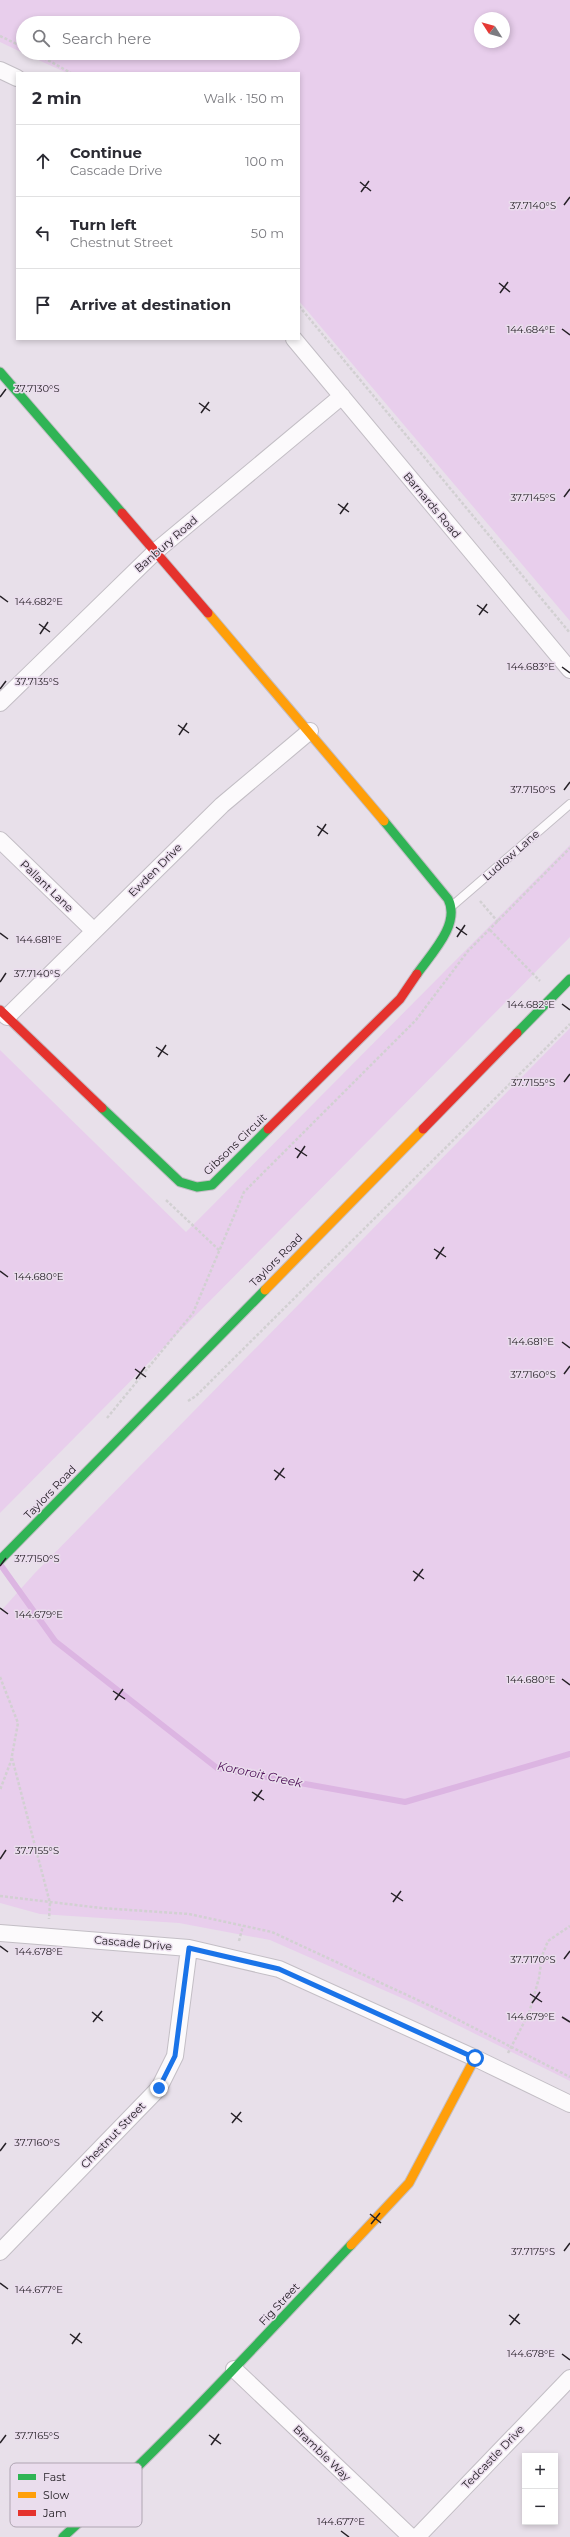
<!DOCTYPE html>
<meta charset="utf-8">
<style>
:root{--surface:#fff;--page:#f7f7f7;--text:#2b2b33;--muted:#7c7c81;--line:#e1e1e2}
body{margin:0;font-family:Montserrat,sans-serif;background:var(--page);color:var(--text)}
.controls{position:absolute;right:12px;bottom:12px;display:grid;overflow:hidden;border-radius:0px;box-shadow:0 2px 6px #0003}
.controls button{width:36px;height:36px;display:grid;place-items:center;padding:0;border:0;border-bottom:1px solid var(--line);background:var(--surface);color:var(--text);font:20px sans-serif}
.compass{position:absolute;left:474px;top:12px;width:36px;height:36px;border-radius:50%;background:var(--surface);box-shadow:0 2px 6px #0003;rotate:306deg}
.stop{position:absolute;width:12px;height:12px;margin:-9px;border:3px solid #1a73e8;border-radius:50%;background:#fff}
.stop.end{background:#1a73e8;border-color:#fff;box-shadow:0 1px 4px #0008}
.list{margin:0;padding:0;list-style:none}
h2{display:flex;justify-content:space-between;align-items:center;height:52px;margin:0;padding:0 16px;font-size:17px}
h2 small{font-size:13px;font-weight:400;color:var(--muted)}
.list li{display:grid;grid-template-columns:26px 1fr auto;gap:12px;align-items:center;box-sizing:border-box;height:72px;padding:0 16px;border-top:1px solid var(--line)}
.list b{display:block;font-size:15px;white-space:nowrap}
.list p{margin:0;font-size:13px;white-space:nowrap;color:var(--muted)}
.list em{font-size:13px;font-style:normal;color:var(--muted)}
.icon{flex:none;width:22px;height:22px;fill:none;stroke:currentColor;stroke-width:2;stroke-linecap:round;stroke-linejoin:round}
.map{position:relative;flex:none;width:570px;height:2537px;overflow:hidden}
.search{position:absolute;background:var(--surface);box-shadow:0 2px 6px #0003;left:16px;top:16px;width:284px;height:44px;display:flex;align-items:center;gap:10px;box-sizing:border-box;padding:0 14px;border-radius:22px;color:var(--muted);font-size:15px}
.panel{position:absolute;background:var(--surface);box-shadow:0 2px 6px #0003;left:16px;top:72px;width:284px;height:268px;border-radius:0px}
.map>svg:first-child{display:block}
.green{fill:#e8ceec;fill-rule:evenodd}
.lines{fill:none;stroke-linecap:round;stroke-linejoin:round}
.stream{stroke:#dcb5e2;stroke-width:6}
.lane-casing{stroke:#c3bec5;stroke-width:10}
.street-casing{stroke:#c3bec5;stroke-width:18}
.fast-casing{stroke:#c3bec5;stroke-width:11}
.slow-casing{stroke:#c3bec5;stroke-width:11}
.jam-casing{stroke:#c3bec5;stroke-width:11}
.path{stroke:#d2d0d2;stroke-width:2.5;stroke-dasharray:3 2;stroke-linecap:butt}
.lane{stroke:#fcfafc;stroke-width:8}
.street{stroke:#fcfafc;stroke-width:16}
.fast{stroke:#30b455;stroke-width:9}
.slow{stroke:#ff9f0a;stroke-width:9}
.jam{stroke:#e5322d;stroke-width:9}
.route{stroke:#1a73e8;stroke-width:5}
.ticks{fill:none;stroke:#262127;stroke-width:1.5}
.labels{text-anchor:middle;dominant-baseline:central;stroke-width:3;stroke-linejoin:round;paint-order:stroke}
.street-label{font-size:11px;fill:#262127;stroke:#eadded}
.water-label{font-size:12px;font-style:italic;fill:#4e1058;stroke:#eadded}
.key{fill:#eadded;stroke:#afa5b2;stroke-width:1}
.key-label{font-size:11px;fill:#262127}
.ticks-label{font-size:10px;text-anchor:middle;fill:#262127;stroke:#eadded;stroke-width:3;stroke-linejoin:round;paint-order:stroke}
</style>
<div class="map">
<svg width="570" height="2537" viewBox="0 0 570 2537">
<rect width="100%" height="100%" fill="#e8e0ea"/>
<path class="green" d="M0,0H570V621L299,301V73H67L23,53H293V23H23V53L0,42ZM480,18H504V42H480Z
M570,845V937L0,1513V1050L186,1232Z
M570,1028V2081L413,2003L270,1940L179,1923L40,1914L0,1903V1612L34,1574Z"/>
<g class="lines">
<path class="stream" d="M0,1564L55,1641L217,1768L405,1802L570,1754"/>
<defs>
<path id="lane" d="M452,906L570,804"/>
<path id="street" d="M0,70L17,78
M294,339L570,670
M0,703L156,551L342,396
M0,840L94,931
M7,1017L222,805L310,731
M0,1933L189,1948L279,1969L475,2058L570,2104
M0,2252L159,2088L175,2056L189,1948
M234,2369L411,2537
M417,2537L570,2378"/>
<path id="fast" d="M0,372L122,513
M384,821L448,899C461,924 431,954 417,974
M517,1033L570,979
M102,1108L180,1182L197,1187L212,1185L268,1129
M0,1560L265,1290
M63,2537C165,2445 257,2344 351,2245"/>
<path id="slow" d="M208,613L384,821
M265,1290L423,1129
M351,2245L409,2183L475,2058"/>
<path id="jam" d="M122,513L208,613
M0,1010L102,1108
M268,1129L400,999L417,974
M423,1129L517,1033"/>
</defs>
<use href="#lane" class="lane-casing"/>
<use href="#street" class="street-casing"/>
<use href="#fast" class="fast-casing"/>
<use href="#slow" class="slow-casing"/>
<use href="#jam" class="jam-casing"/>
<path class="path" d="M0,36L23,47
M35,53L71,73
M299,306L570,633
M480,901L498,922
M490,930L540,981
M166,1200L220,1251
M188,1401L196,1396L570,1024
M107,1418L193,1313L244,1192L416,1020L468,951L570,848
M0,1677L18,1723L11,1761L0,1790
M12,1758L50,1903L49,1919
M0,1896L101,1908L189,1914L272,1932L441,2011L570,2077
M239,1941L243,1926
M508,2053L529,2013L539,1978L542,1956L548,1941L570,1926"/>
<use href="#lane" class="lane"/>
<use href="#street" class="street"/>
<use href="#fast" class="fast"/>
<use href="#slow" class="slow"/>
<use href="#jam" class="jam"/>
</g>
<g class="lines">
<path class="route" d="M159,2088L175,2056L189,1948L279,1969L475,2058"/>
</g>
<path class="ticks" d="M360,182L371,191M361,192L369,181M564,205L570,197M499,283L510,292M500,293L508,282M562,329L570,335M0,397L6,389M199,403L210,411M201,413L209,402M564,497L570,489M338,504L349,512M340,514L348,503M0,596L8,602M477,605L488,613M479,615L487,604M39,624L50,632M40,634L48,622M562,667L570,673M0,689L6,681M178,725L189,733M179,735L187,723M564,790L570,782M317,826L328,834M318,836L326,824M456,927L467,935M0,933L8,939M457,937L465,925M0,982L6,973M562,1004L570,1010M156,1047L168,1055M158,1057L166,1045M564,1082L570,1074M295,1148L307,1156M297,1158L305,1146M434,1249L446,1257M436,1259L444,1247M0,1271L8,1277M562,1342L570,1348M135,1369L146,1377M564,1374L570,1366M136,1379L145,1367M274,1470L285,1478M275,1480L284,1468M0,1566L6,1558M413,1571L424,1579M414,1581L423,1569M0,1608L8,1614M562,1679L570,1685M113,1691L125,1699M115,1700L123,1689M252,1792L264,1800M254,1801L262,1790M0,1859L6,1850M391,1893L403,1901M393,1902L401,1891M0,1946L8,1952M564,1959L570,1951M530,1994L542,2002M532,2003L540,1992M92,2012L103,2021M562,2017L570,2022M93,2022L102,2011M231,2113L242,2122M232,2123L241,2112M0,2151L6,2143M370,2214L381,2223M371,2224L380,2213M564,2251L570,2243M0,2283L8,2289M509,2315L520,2324M510,2325L519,2314M70,2334L82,2343M72,2344L80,2333M562,2354L570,2360M209,2435L221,2444M0,2443L6,2435M211,2445L219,2434M341,2531L349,2537"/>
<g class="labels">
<g class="street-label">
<text transform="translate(432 505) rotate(50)">Barnards Road</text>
<text transform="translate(166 544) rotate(-41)">Banbury Road</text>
<text transform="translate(511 855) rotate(-41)">Ludlow Lane</text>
<text transform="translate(155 870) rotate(-45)">Ewden Drive</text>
<text transform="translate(47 886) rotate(44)">Pallant Lane</text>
<text transform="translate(235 1144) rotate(-44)">Gibsons Circuit</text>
<text transform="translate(276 1260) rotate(-45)">Taylors Road</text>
<text transform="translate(50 1492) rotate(-46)">Taylors Road</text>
<text transform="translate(133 1943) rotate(5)">Cascade Drive</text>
<text transform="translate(113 2135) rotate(-46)">Chestnut Street</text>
<text transform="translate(279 2304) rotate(-47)">Fig Street</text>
<text transform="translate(322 2453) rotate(44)">Bramble Way</text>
<text transform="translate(493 2457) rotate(-46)">Tedcastle Drive</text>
</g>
<g class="water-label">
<text transform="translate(260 1774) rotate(12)">Kororoit Creek</text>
</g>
</g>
<rect x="10" y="2463" width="132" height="64" rx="6" class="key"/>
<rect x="18" y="2474" width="18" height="6" fill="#30b455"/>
<rect x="18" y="2492" width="18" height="6" fill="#ff9f0a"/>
<rect x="18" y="2510" width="18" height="6" fill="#e5322d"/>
<g class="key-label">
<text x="43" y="2481">Fast</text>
<text x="43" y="2499">Slow</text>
<text x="43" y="2517">Jam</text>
</g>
<g class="ticks-label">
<text x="533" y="209">37.7140°S</text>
<text x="531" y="333">144.684°E</text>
<text x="37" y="392">37.7130°S</text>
<text x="533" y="501">37.7145°S</text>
<text x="39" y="605">144.682°E</text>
<text x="531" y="670">144.683°E</text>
<text x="37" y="685">37.7135°S</text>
<text x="533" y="793">37.7150°S</text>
<text x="39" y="943">144.681°E</text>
<text x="37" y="977">37.7140°S</text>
<text x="531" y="1008">144.682°E</text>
<text x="533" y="1086">37.7155°S</text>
<text x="39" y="1280">144.680°E</text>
<text x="531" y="1345">144.681°E</text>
<text x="533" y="1378">37.7160°S</text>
<text x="37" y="1562">37.7150°S</text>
<text x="39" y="1618">144.679°E</text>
<text x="531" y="1683">144.680°E</text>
<text x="37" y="1854">37.7155°S</text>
<text x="39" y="1955">144.678°E</text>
<text x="533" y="1963">37.7170°S</text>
<text x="531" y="2020">144.679°E</text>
<text x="37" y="2146">37.7160°S</text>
<text x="533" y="2255">37.7175°S</text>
<text x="39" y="2293">144.677°E</text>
<text x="531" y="2357">144.678°E</text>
<text x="37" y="2439">37.7165°S</text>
<text x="341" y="2525">144.677°E</text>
</g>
</svg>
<div class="controls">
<button>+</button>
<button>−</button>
</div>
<svg class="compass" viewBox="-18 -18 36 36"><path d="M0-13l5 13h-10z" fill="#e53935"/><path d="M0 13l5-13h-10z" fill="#7c7c81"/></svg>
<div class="stop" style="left:475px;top:2058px"></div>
<div class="stop end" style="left:159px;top:2088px"></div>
<div class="search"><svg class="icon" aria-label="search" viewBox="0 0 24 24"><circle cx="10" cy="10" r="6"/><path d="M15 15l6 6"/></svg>Search here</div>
<section class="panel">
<h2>2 min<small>Walk · 150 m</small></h2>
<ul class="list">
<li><svg class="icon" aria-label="ahead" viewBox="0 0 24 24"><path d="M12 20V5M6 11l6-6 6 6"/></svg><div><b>Continue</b><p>Cascade Drive</p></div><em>100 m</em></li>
<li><svg class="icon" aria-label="left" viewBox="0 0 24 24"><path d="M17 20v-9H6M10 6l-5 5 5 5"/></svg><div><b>Turn left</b><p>Chestnut Street</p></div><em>50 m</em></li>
<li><svg class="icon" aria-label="arrive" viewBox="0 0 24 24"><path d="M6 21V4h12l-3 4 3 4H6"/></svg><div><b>Arrive at destination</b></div></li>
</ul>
</section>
</div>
